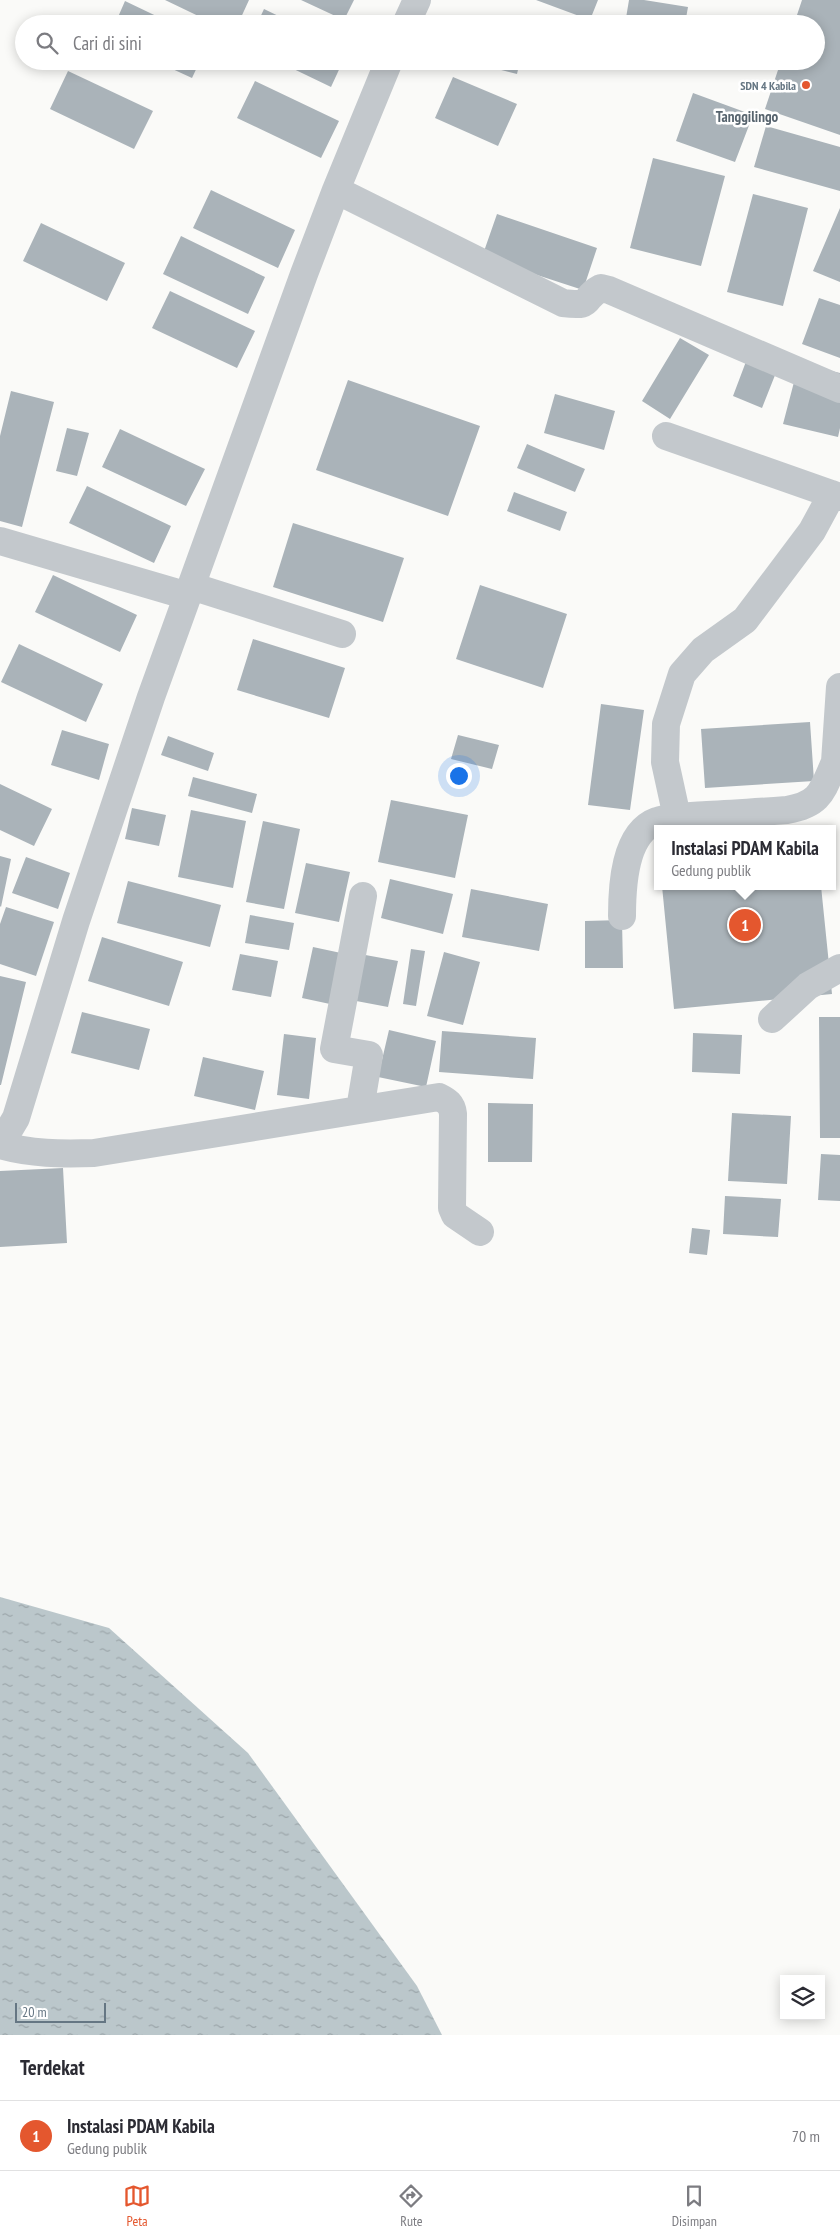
<!DOCTYPE html>
<html lang="id">
<style>
:root{--surface:#fff;--page:#f7f7f7;--text:#2b2b33;--muted:#7c7c81;--line:#e1e1e2;--accent:#e4572e}
body{margin:0;font-family:"PT Sans Narrow",sans-serif;background:var(--page);color:var(--text)}
.controls{position:absolute;right:15px;bottom:15px;display:grid;overflow:hidden;border-radius:0px;box-shadow:0 2px 12px #0003}
.controls button{width:45px;height:45px;display:grid;place-items:center;padding:0;border:0;border-bottom:1px solid var(--line);background:var(--surface);color:var(--text);font:25px sans-serif}
.scale{position:absolute;left:15px;bottom:12px;width:91px;box-sizing:border-box;padding-left:5px;border:2px solid #657683;border-top:0;font-size:14px;line-height:18px;white-space:nowrap;color:#657683;-webkit-text-stroke:4px #fff;paint-order:stroke}
.you{position:absolute;left:458px;top:775px;width:18px;height:18px;margin:-12px;border:4px solid #fff;border-radius:50%;background:#1a73e8;box-shadow:0 0 0 8px #1a73e833}
.badge{display:grid;place-items:center;width:32px;height:32px;border-radius:50%;background:var(--accent);color:#fff;font-size:16px;font-weight:700}
.pin{position:absolute;translate:-50% -50%;border:2px solid #fff;box-shadow:0 1px 5px #0006}
.popup{position:absolute;left:654px;top:825px;width:182px;height:65px;box-sizing:border-box;display:grid;place-content:center;border-radius:0px;background:var(--surface);filter:drop-shadow(0 1px 4px #0005);font-size:16px;white-space:nowrap;color:var(--muted)}
.popup b{font-size:19px;color:var(--text)}
.popup::after{content:'';position:absolute;left:50%;top:100%;margin-left:-10px;border:10px solid transparent;border-top-color:var(--surface)}
.list{margin:0;padding:0;list-style:none}
h2{display:flex;justify-content:space-between;align-items:center;height:65px;margin:0;padding:0 20px;font-size:21px}
h2 small{font-size:16px;font-weight:400;color:var(--muted)}
.list li{display:grid;grid-template-columns:32px 1fr auto;gap:15px;align-items:center;box-sizing:border-box;height:70px;padding:0 20px;border-top:1px solid var(--line)}
.list b{display:block;font-size:19px;white-space:nowrap}
.list p{margin:0;font-size:16px;white-space:nowrap;color:var(--muted)}
.list em{font-size:16px;font-style:normal;color:var(--muted)}
.icon{flex:none;width:28px;height:28px;fill:none;stroke:currentColor;stroke-width:2;stroke-linecap:round;stroke-linejoin:round}
.map{position:relative;flex:none;width:840px;height:2035px;overflow:hidden}
.search{position:absolute;background:var(--surface);box-shadow:0 2px 12px #0003;left:15px;right:15px;top:15px;height:55px;display:flex;align-items:center;gap:12px;box-sizing:border-box;padding:0 18px;border-radius:28px;color:var(--muted);font-size:19px}
.sheet{height:135px;background:var(--surface)}
nav{display:flex;justify-content:space-around;align-items:center;box-sizing:border-box;height:70px;border-top:1px solid var(--line);background:var(--surface);font-size:14px;color:var(--muted)}
nav a{display:grid;justify-items:center;gap:2px}
nav .on{color:var(--accent)}
.map>svg:first-child{display:block}
.water{fill:url(#water-ripples)}
.building{fill:#aab3b9}
.lines{fill:none;stroke-linecap:round;stroke-linejoin:round}
.minor{stroke:#c3c8cc;stroke-width:28}
.poi-dot{fill:#e4572e;stroke:#fff;stroke-width:2}
.labels{text-anchor:middle;dominant-baseline:central;stroke-width:5;stroke-linejoin:round;paint-order:stroke}
.poi-label{font-size:12px;font-weight:bold;fill:#657683;stroke:#fff;text-anchor:end}
.quarter-label{font-size:15px;font-weight:bold;fill:#57646e;stroke:#fff}
</style>
<div class="map">
<svg width="840" height="2035" viewBox="0 0 840 2035">
<defs>
<pattern id="water-ripples" width="26" height="14" patternUnits="userSpaceOnUse" patternTransform="scale(1.25)"><rect width="26" height="14" fill="#bbc7cb"/><path d="M2 4q2-2 4 0t4 0M15 11q2-2 4 0t4 0" fill="none" stroke="#9ca6aa"/></pattern>
</defs>
<rect width="100%" height="100%" fill="#fafaf8"/>
<path class="water" d="M0,1597L109,1628L248,1753L417,1986L442,2035H0Z"/>
<path class="building" d="M165,0H249L238,24H215Z
M301,0H354L344,20Z
M536,0H598L590,20Z
M629,0H644L688,7L685,24H625Z
M802,0H840V135L765,109L781,61H816V24H794Z
M125,1L173,24H115Z
M264,9L295,24H257Z
M447,17L472,23V24H445Z
M155,61H200L192,78Z
M277,61H343L331,87Z
M466,61H520L517,74Z
M68,71L153,111L134,149L50,109Z
M453,77L517,104L498,146L435,118Z
M255,81L339,121L321,158L237,118Z
M693,93L753,115L735,162L676,141Z
M766,126L840,147V191L754,167Z
M653,158L725,176L701,266L630,248Z
M211,190L295,230L278,268L193,228Z
M753,194L808,208L783,306L727,292Z
M840,208V282L813,271Z
M497,214L597,248L583,290L482,257Z
M41,223L125,263L107,301L23,261Z
M181,236L265,277L248,314L163,274Z
M170,291L255,331L237,368L152,328Z
M819,298L840,305V358L802,344Z
M680,338L709,355L670,419L642,401Z
M753,343L783,355L762,408L733,396Z
M799,363L840,373V428L838,437L783,424Z
M348,380L480,426L448,516L316,470Z
M11,391L54,402L22,527L0,521V436Z
M555,394L615,411L604,450L544,433Z
M67,428L89,433L77,476L56,471Z
M120,429L205,469L186,506L102,467Z
M527,444L585,469L575,492L517,468Z
M87,486L171,526L154,563L69,523Z
M514,492L567,512L560,531L507,511Z
M293,523L404,558L383,622L273,587Z
M53,575L137,615L120,652L35,612Z
M480,585L567,614L543,688L456,659Z
M253,639L345,668L329,718L237,690Z
M19,644L103,684L86,722L1,682Z
M601,704L644,710L630,810L588,805Z
M810,722L814,781L705,788L701,729Z
M62,730L109,744L99,780L51,765Z
M458,735L499,745L492,769L451,759Z
M168,736L214,753L208,771L161,755Z
M193,777L257,794L252,813L188,796Z
M0,784L52,809L34,846L0,830Z
M391,800L468,815L455,878L378,862Z
M132,808L166,815L159,846L125,839Z
M191,810L246,821L233,888L178,877Z
M263,821L300,829L284,909L246,902Z
M0,856L11,859L1,907L0,906Z
M26,857L70,873L58,909L12,893Z
M306,863L350,872L339,922L295,913Z
M390,879L453,894L443,934L381,918Z
M128,881L221,905L210,947L117,923Z
M662,886H821L832,994L674,1009Z
M471,889L548,904L539,951L462,937Z
M6,907L54,922L36,976L0,964V924Z
M250,915L294,923L289,950L245,943Z
M622,920L623,968H585V921Z
M102,937L183,962L169,1006L88,981Z
M313,947L341,953L330,1004L302,998Z
M411,949L425,951L416,1006L403,1004Z
M444,952L480,962L463,1025L427,1016Z
M240,954L278,961L271,997L232,990Z
M360,954L398,961L388,1007L351,1000Z
M0,976L26,982L1,1085H0Z
M82,1012L150,1029L139,1070L71,1053Z
M819,1017H840V1138H820Z
M389,1030L436,1041L426,1087L378,1077Z
M442,1031L536,1038L533,1079L439,1072Z
M693,1033L742,1035L740,1074L692,1072Z
M284,1034L316,1038L309,1099L277,1095Z
M203,1057L264,1071L255,1110L194,1096Z
M488,1103L533,1104L532,1162H488Z
M732,1113L791,1116L787,1184L728,1181Z
M821,1154L840,1155V1201L818,1200Z
M63,1168L67,1243L0,1247V1171Z
M725,1196L781,1199L778,1237L723,1234Z
M692,1228L710,1230L707,1255L689,1253Z"/>
<g class="lines">
<path class="minor" d="M406,24L417,0
M336,190L563,303C596,307 580,299 601,288L609,290L840,389
M666,436L840,497
M0,541L188,596
M191,586L342,634
M840,687L835,762L840,771
M677,817L665,762L666,724L682,674L703,650L745,620L812,531L832,494
M622,916C622,887 624,833 657,821C673,816 691,816 707,815C733,814 760,812 787,810C821,804 822,791 835,762
M772,1019L808,986L840,968
M360,1109L369,1055L334,1049L363,896
M0,1136L10,1128L16,1118L76,921L151,697L304,274L336,190L389,61
M0,1145C30,1154 62,1154 94,1153L439,1097C447,1101 452,1104 453,1114L452,1208L455,1215L480,1232"/>
</g>
<circle class="poi-dot" cx="806" cy="85" r="5"/>
<g class="labels">
<g class="poi-label">
<text x="796" y="85">SDN 4 Kabila</text>
</g>
<g class="quarter-label">
<text x="747" y="116">Tanggilingo</text>
</g>
</g>
</svg>
<div class="controls">
<button><svg class="icon" aria-label="layers" viewBox="0 0 24 24"><path d="M12 4l9 5-9 5-9-5zM3 14l9 5 9-5"/></svg></button>
</div>
<div class="scale">20 m</div>
<div class="you"></div>
<div class="pin badge" style="left:745px;top:925px">1</div>
<div class="popup"><b>Instalasi PDAM Kabila</b>Gedung publik</div>
<div class="search"><svg class="icon" aria-label="search" viewBox="0 0 24 24"><circle cx="10" cy="10" r="6"/><path d="M15 15l6 6"/></svg>Cari di sini</div>
</div>
<section class="sheet">
<h2>Terdekat<small></small></h2>
<ul class="list">
<li><span class="badge">1</span><div><b>Instalasi PDAM Kabila</b><p>Gedung publik</p></div><em>70 m</em></li>
</ul>
</section>
<nav>
<a class="on"><svg class="icon" aria-label="map" viewBox="0 0 24 24"><path d="M3 6l6-2 6 2 6-2v14l-6 2-6-2-6 2zM9 4v14M15 6v14"/></svg>Peta</a>
<a><svg class="icon" aria-label="directions" viewBox="0 0 24 24"><path d="M12 3l9 9-9 9-9-9zM9 14v-3h6M13 9l2 2-2 2"/></svg>Rute</a>
<a><svg class="icon" aria-label="saved" viewBox="0 0 24 24"><path d="M7 4h10v16l-5-4-5 4z"/></svg>Disimpan</a>
</nav>
